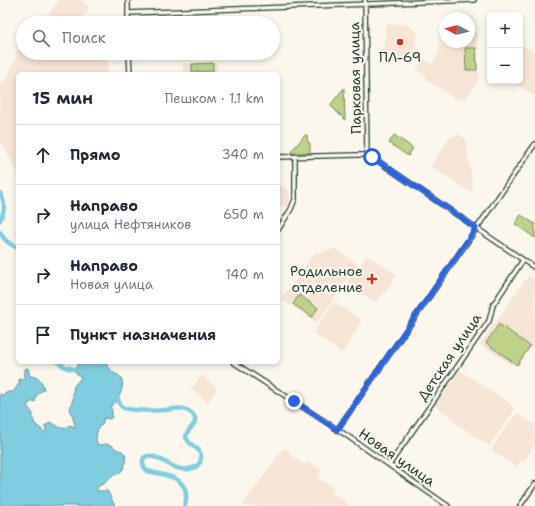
<!DOCTYPE html>
<html lang="ru">
<meta charset="utf-8">
<style>
:root{--surface:#fff;--page:#f2f2f3;--text:#1f2937;--muted:#747a83;--line:#e0e1e3}
body{margin:0;font-family:"Shantell Sans",sans-serif;background:var(--page);color:var(--text)}
.controls{position:absolute;right:12px;top:12px;display:grid;overflow:hidden;border-radius:6px;box-shadow:0 2px 6px #0003}
.controls button{width:36px;height:36px;display:grid;place-items:center;padding:0;border:0;border-bottom:1px solid var(--line);background:var(--surface);color:var(--text);font:20px sans-serif}
.compass{position:absolute;left:439px;top:12px;width:36px;height:36px;border-radius:50%;background:var(--surface);box-shadow:0 2px 6px #0003;rotate:277deg}
.stop{position:absolute;width:12px;height:12px;margin:-9px;border:3px solid #2563eb;border-radius:50%;background:#fff}
.stop.end{background:#2563eb;border-color:#fff;box-shadow:0 1px 4px #0008}
.list{margin:0;padding:0;list-style:none}
h2{display:flex;justify-content:space-between;align-items:center;height:52px;margin:0;padding:0 16px;font-size:17px}
h2 small{font-size:13px;font-weight:400;color:var(--muted)}
.list li{display:grid;grid-template-columns:26px 1fr auto;gap:12px;align-items:center;box-sizing:border-box;height:60px;padding:0 16px;border-top:1px solid var(--line)}
.list b{display:block;font-size:15px;white-space:nowrap}
.list p{margin:0;font-size:13px;white-space:nowrap;color:var(--muted)}
.list em{font-size:13px;font-style:normal;color:var(--muted)}
.icon{flex:none;width:22px;height:22px;fill:none;stroke:currentColor;stroke-width:2;stroke-linecap:round;stroke-linejoin:round}
.map{position:relative;flex:none;width:535px;height:506px;overflow:hidden}
.search{position:absolute;background:var(--surface);box-shadow:0 2px 6px #0003;left:16px;top:16px;width:264px;height:44px;display:flex;align-items:center;gap:10px;box-sizing:border-box;padding:0 14px;border-radius:22px;color:var(--muted);font-size:15px}
.panel{position:absolute;background:var(--surface);box-shadow:0 2px 6px #0003;left:16px;top:72px;width:264px;height:292px;border-radius:6px}
.map>svg:first-child{display:block}
.built{fill:#f6e4d5}
.green{fill:#bed388;stroke:#6e885e}
.water{fill:#80cde0;stroke:#59939b}
.lines{fill:none;stroke-linecap:round;stroke-linejoin:round}
.river{stroke:#80cde0;stroke-width:4.5}
.minor-casing{stroke:#1f3d34;stroke-width:6}
.minor{stroke:#fbf7ec;stroke-width:3.5}
.route{stroke:#2563eb;stroke-width:5}
.poi-dot{fill:#c8321e;stroke:#fbf7ec;stroke-width:1.5}
.labels{text-anchor:middle;dominant-baseline:central;stroke-width:4;stroke-linejoin:round;paint-order:stroke}
.poi-label{font-size:14px;fill:#1f3d34;stroke:#fbf7ec}
.street-label{font-size:14px;fill:#1f3d34;stroke:#fbf7ec}
</style>
<div class="map">
<svg width="535" height="506" viewBox="0 0 535 506">
<rect width="100%" height="100%" fill="#fbf7ec"/>
<filter id="ink" filterUnits="userSpaceOnUse"><feTurbulence type="fractalNoise" baseFrequency=".025" numOctaves="2"/><feDisplacementMap in="SourceGraphic" scale="8" xChannelSelector="R" yChannelSelector="G"/><feConvolveMatrix kernelMatrix="1 2 1 2 8 2 1 2 1" color-interpolation-filters="sRGB"/></filter>
<g filter="url(#ink)">
<path class="built" d="M59,0H80L89,7L78,23H42Z
M405,24L418,33L412,57L408,62L387,63V56L385,55V25Z
M477,31L479,79L465,100L460,96L457,100L426,79L427,77L416,69L424,59L432,64L439,52V33L445,32V42H469V32Z
M520,44L535,54V96L512,81H520Z
M23,46V53H61L62,55L107,54L108,74H18V173L3,145L0,143V85L6,79L14,62L17,51Z
M217,63V74H170L183,73V64Z
M457,133L466,139L473,189L470,192L431,166L451,136L454,138Z
M279,186L287,188L290,194L289,204L287,207L278,205V187Z
M335,248L357,264L317,323L281,299L316,251L321,254L327,250L330,251Z
M367,255L397,275L385,293L384,292L378,301L375,302L347,283Z
M528,276L535,281V342L518,366H517L514,364L511,365L480,344L481,342L504,311V310Z
M334,302L362,320L357,327L358,328L342,353L313,333Z
M460,370L511,404L512,407L515,410L489,446L453,421V418L435,406Z
M202,375L217,388L208,402L191,389Z
M517,413L535,425V445L524,461H520L517,466L516,467L493,451L492,449L502,433Z
M285,448L291,453L290,454L306,466L309,462L321,470L317,477L334,488L331,492L351,506H242L282,450Z"/>
<path class="green" d="M465,48H476L477,70H466Z
M213,63V71L192,72V64Z
M344,88L345,120L331,106V104Z
M305,135H307L308,143H310V153H290Z
M394,135L413,148L408,156L389,143Z
M521,215L535,224V238L515,224Z
M299,295L318,308L312,317L293,304Z
M499,324L530,346L517,365L486,343Z"/>
<path class="water" d="M77,362H105C107,365 109,368 111,370C113,374 119,374 121,378C126,388 117,402 110,407L112,410V417L110,419L105,418H104L102,425L99,426C97,433 94,438 98,445C102,445 106,443 110,445C114,446 115,449 118,450C121,451 122,450 124,453C126,455 126,459 125,462C124,471 120,474 111,476L105,483L100,485L97,488V490L98,491H107L108,492L115,506H0V394L3,395L8,392H13L19,384V379H23L25,377L23,375L25,373V369L28,368L30,376C40,377 42,380 44,390C38,392 36,395 35,402H31L27,406L33,414V420L36,425L41,429L44,433L46,431L45,425H48L49,422C58,424 61,433 69,425L75,427V424L73,419V416L70,412V409L73,399V391L74,386L80,379L81,377L76,373V367L78,365Z"/>
<g class="lines">
<path class="river" d="M0,193C6,203 5,211 0,220
M0,232C4,241 10,244 18,248
M58,362L65,367L80,371
M116,393C118,399 118,405 124,408C136,411 152,411 165,410C171,410 177,407 183,409C189,410 196,415 195,421C195,426 187,429 186,437C188,446 202,447 201,458C201,462 199,464 197,466C179,477 165,458 150,456C140,455 142,466 147,471C167,476 192,476 185,506"/>
<defs>
<path id="minor" d="M128,0V23
M365,0L367,156
M128,13L474,0
M129,53L130,74
M278,157L357,155H365L372,157L535,268
M278,230L291,209L295,199V157
M233,362L346,435L448,506
M337,430L535,144
M389,465L489,321L493,305L523,260
M520,506L535,484"/>
</defs>
<use href="#minor" class="minor-casing"/>
<use href="#minor" class="minor"/>
</g>
</g>
<g class="lines" filter="url(#ink)">
<path class="route" d="M294,401L337,430L476,228L372,157"/>
</g>
<g class="poi-dot">
<circle cx="400" cy="42" r="4"/>
<path d="M370 273h4v4h4v4h-4v4h-4v-4h-4v-4h4z"/>
</g>
<g class="labels">
<g class="poi-label">
<text x="400" y="57">ПЛ-69</text>
<text x="363" y="271" text-anchor="end">Родильное<tspan x="363" dy="16">отделение</tspan></text>
</g>
<g class="street-label">
<text transform="translate(355 78) rotate(-91)">Парковая улица</text>
<text transform="translate(449 357) rotate(-56)">Детская улица</text>
<text transform="translate(397 457) rotate(35)">Новая улица</text>
</g>
</g>
</svg>
<div class="controls">
<button>+</button>
<button>−</button>
</div>
<svg class="compass" viewBox="-18 -18 36 36"><path d="M0-13l5 13h-10z" fill="#e53935"/><path d="M0 13l5-13h-10z" fill="#747a83"/></svg>
<div class="stop" style="left:372px;top:157px"></div>
<div class="stop end" style="left:294px;top:401px"></div>
<div class="search"><svg class="icon" aria-label="search" viewBox="0 0 24 24"><circle cx="10" cy="10" r="6"/><path d="M15 15l6 6"/></svg>Поиск</div>
<section class="panel">
<h2>15 мин<small>Пешком · 1.1 km</small></h2>
<ul class="list">
<li><svg class="icon" aria-label="ahead" viewBox="0 0 24 24"><path d="M12 20V5M6 11l6-6 6 6"/></svg><div><b>Прямо</b></div><em>340 m</em></li>
<li><svg class="icon" aria-label="right" viewBox="0 0 24 24"><path d="M7 20v-9h11M14 6l5 5-5 5"/></svg><div><b>Направо</b><p>улица Нефтяников</p></div><em>650 m</em></li>
<li><svg class="icon" aria-label="right" viewBox="0 0 24 24"><path d="M7 20v-9h11M14 6l5 5-5 5"/></svg><div><b>Направо</b><p>Новая улица</p></div><em>140 m</em></li>
<li><svg class="icon" aria-label="arrive" viewBox="0 0 24 24"><path d="M6 21V4h12l-3 4 3 4H6"/></svg><div><b>Пункт назначения</b></div></li>
</ul>
</section>
</div>
